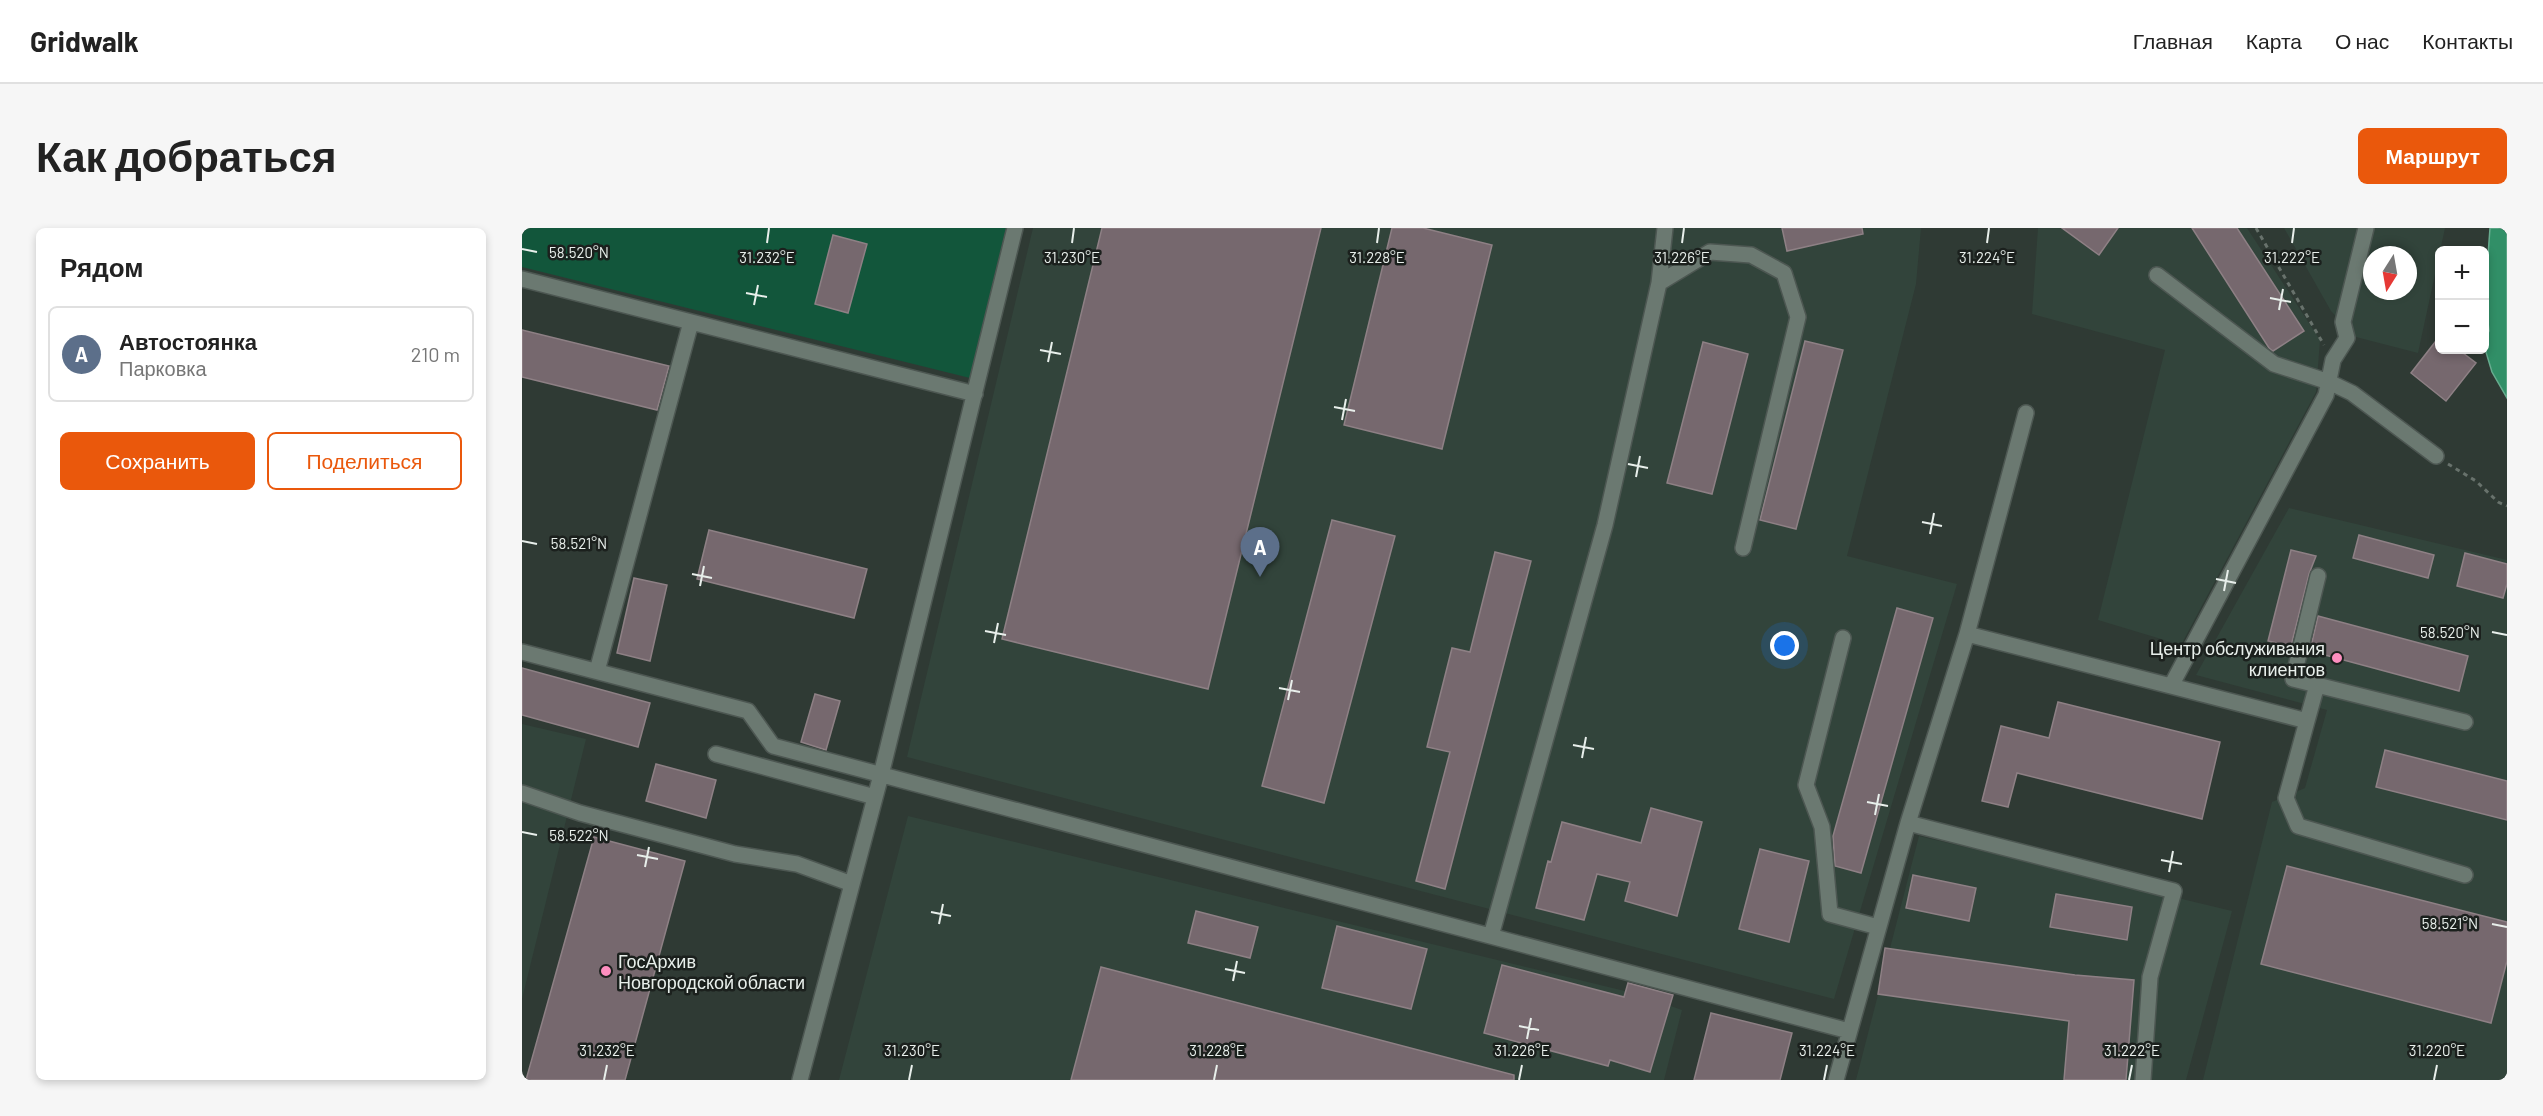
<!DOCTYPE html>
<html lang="ru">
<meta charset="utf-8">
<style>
:root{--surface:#fff;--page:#f6f6f6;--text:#222;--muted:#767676;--line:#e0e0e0;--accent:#ea580c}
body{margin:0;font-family:Barlow,sans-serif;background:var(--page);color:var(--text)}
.controls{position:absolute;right:18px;top:18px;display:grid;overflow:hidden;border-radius:9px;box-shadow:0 3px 9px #0003}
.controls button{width:54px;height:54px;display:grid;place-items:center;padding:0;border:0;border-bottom:2px solid var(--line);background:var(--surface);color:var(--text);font:30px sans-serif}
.compass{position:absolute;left:1841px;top:18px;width:54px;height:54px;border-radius:50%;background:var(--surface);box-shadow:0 3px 9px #0003;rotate:191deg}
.you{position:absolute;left:1263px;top:418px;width:21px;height:21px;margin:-15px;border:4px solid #fff;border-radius:50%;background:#1a73e8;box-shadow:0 0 0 9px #1a73e833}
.badge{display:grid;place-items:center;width:39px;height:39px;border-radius:50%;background:var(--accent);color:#fff;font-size:20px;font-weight:700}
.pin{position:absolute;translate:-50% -50px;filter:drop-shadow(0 2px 3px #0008)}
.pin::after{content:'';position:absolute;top:32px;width:21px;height:18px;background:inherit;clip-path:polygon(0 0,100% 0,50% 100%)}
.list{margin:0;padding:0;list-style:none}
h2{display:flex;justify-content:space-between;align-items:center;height:78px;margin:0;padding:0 24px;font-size:26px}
h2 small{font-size:20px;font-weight:400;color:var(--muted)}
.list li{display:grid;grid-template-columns:39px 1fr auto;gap:18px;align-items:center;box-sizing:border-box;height:96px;margin:0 12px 12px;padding:0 12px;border:2px solid var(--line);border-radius:9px}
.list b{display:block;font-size:22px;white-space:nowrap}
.list p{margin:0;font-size:20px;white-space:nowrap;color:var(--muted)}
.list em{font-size:20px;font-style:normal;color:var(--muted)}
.actions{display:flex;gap:12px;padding:18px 24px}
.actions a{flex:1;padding:14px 0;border:2px solid var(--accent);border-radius:9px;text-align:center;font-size:21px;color:var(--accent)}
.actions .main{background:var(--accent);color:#fff}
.map{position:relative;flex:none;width:1985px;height:852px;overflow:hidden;border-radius:9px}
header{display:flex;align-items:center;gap:36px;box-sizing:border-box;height:84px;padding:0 30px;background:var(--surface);border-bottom:2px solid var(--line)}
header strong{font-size:28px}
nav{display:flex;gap:33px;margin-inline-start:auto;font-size:21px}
.intro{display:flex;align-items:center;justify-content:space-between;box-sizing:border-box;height:144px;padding:0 36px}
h1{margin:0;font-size:42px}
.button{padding:15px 27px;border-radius:9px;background:var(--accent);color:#fff;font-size:21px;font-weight:700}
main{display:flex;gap:36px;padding:0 36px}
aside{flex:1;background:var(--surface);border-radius:9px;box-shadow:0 3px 9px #0003}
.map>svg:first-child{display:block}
.built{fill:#32443b;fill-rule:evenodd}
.green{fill:#12563b}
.water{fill:#318f67;stroke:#68ac8f;stroke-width:1.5}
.building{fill:#76686e;stroke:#8e8085;stroke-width:1.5}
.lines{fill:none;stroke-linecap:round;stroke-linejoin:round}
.minor-casing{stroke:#4d5752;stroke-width:18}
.path{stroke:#68726c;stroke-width:3;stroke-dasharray:4.5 4.5;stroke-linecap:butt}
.minor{stroke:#6b7971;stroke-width:15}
.ticks{fill:none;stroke:#e8efeb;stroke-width:2}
.poi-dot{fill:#fd8ebf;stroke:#1b201d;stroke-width:2}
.labels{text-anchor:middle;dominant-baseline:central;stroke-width:5;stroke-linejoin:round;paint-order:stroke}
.poi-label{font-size:18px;fill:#e8efeb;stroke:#1b201d;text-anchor:end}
.ticks-label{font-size:15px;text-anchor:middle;fill:#e8efeb;stroke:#1b201d;stroke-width:5;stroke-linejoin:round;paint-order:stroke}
</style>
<header>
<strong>Gridwalk</strong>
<nav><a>Главная</a><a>Карта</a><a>О нас</a><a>Контакты</a></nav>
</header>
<div class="intro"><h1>Как добраться</h1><a class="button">Маршрут</a></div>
<main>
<aside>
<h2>Рядом<small></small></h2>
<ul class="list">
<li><span class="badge" style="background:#5c6f8a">A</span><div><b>Автостоянка</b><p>Парковка</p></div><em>210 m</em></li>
</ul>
<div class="actions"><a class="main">Сохранить</a><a>Поделиться</a></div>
</aside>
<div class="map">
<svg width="1985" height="852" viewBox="0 0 1985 852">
<rect width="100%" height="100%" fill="#2f3a34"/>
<path class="built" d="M511,0H1399L1394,56L1325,328L1435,356L1312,771L385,529Z
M1516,0H1725L1798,112L1794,164L1659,417L1576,392L1643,122L1510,86Z
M1762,0H1923L1896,125L1834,109L1809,83ZM1850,27H1886V63H1850Z
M1767,280L1985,332V852H1681L1750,574L1783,560L1805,482L1674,447Z
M0,496L64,511L0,771Z
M386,588L1111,765L1160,782L1142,852H317Z
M1397,608L1710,683L1664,852H1334Z"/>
<path class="green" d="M0,0H484L448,150L0,39Z"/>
<path class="water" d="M1968,0H1985V170L1970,144L1963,121V112L1967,103L1963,69Z"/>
<path class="building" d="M580,0H799L686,461L480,411Z
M870,0H901L970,17L920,221L822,197Z
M1260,0H1340L1341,6L1265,23Z
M1540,0H1596L1577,27Z
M1670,0H1715L1782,103L1751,123L1747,120Z
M311,7L345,16L326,85L293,76Z
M0,102L147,138L135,182L0,149Z
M1917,109V122H1937L1954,135L1924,173L1889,145Z
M1283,113L1321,122L1274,301L1238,292Z
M1181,114L1226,126L1190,266L1145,255Z
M810,292L873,308L802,575L740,558Z
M187,302L345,341L332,390L175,351Z
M1837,307L1912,327L1906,350L1831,330Z
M1769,322L1794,328L1787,346L1769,418L1746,413Z
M973,324L1009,333L923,661L894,653L928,524L905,519L930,420L948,424Z
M1943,325L1985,336V356L1981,370L1935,358Z
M112,350L145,357L128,433L95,425Z
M1375,380L1411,390L1339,645L1313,638L1311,608Z
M1796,388L1946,428L1937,463L1788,423Z
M0,440L128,475L116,519L0,487Z
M293,466L318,473L304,522L279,514Z
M1536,474L1698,514L1680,591L1495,545L1486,579L1460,573L1479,498L1527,510Z
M1863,522L1985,553V592L1854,559Z
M134,536L194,552L184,590L124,573Z
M1129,580L1180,594L1155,688L1103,673L1108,654L1075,646L1062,692L1014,680L1026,633L1029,634L1040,594L1119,615Z
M72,609L163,633L103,852H4Z
M1238,621L1287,633L1267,714L1217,701Z
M1765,638L1985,694V733L1969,795L1739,736Z
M1391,647L1454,660L1447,693L1384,680Z
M1534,666L1610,679L1605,712L1528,699Z
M674,683L736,699L728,730L666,715Z
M815,698L905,721L889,781L800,760Z
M1363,720L1553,747L1612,752L1604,852H1542L1547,793L1356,766Z
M980,737L1102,769L1106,755L1151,767L1128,844L1088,832L1086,838L962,805Z
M579,739L992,847V852H549Z
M1189,785L1270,805L1258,852H1172Z"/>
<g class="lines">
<defs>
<path id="minor" d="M1635,47L1752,136L1807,154L1830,165L1914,228
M0,51L453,166
M1137,55L1188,24L1229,27L1262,45L1276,89L1221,320
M1445,406L1504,185
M1321,410L1284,557L1300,599L1308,686L1356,699
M0,424L226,483L251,518L1327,803
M75,443L169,94
M1795,457L1771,451L1796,348
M1649,458L1785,493L1764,570L1776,598L1943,647
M1785,493L1795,457L1943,494
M194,526L353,569
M0,565L58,585L213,626L275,636L330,656
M1386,595L1652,663L1628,749L1621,852
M969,708L1083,297L1137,55L1143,0
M278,852L359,547L493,0
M1314,852L1386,595L1445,406L1649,458L1804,167L1811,132L1825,110L1821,94L1844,0"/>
</defs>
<use href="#minor" class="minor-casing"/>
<path class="path" d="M1734,0L1802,117
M1926,236L1954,253L1976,274L1985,278"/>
<use href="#minor" class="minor"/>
</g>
<path class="ticks" d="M245,15L247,0M550,15L552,0M855,15L857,0M1160,15L1162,0M1465,15L1467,0M1770,15L1772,0M0,21L15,24M224,65L245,69M1748,70L1769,74M232,77L236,57M1757,82L1761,61M518,122L539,126M526,134L530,114M812,179L833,183M820,192L824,171M1106,236L1126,240M1114,249L1118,228M1400,294L1420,298M1408,306L1412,285M0,313L15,316M170,346L190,350M1694,351L1714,355M178,358L182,338M1702,363L1706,342M463,403L484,407M1970,404L1985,407M472,415L476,395M757,460L778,464M766,472L770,452M1051,517L1072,521M1060,530L1064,509M1345,574L1366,578M1353,587L1357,566M0,604L15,607M115,627L136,631M1639,632L1660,636M123,639L127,619M1647,644L1651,623M409,684L429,688M417,696L421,676M1970,696L1985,699M703,741L723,745M711,753L715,733M997,798L1017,802M1005,811L1009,790M82,852L85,837M387,852L390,837M692,852L695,837M997,852L1000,837M1302,852L1305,837M1607,852L1610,837M1912,852L1915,837"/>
<g class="poi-dot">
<circle cx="1815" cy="430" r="6"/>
<circle cx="84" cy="743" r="6"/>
</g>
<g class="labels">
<g class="poi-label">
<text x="1803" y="420">Центр обслуживания<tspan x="1803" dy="21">клиентов</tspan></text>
<text x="96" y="733" text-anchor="start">ГосАрхив<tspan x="96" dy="21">Новгородской области</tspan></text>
</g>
</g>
<g class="ticks-label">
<text x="57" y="30">58.520°N</text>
<text x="245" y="35">31.232°E</text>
<text x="550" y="35">31.230°E</text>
<text x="855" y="35">31.228°E</text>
<text x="1160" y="35">31.226°E</text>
<text x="1465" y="35">31.224°E</text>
<text x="1770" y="35">31.222°E</text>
<text x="57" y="321">58.521°N</text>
<text x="1928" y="410">58.520°N</text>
<text x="57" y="613">58.522°N</text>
<text x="1928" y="701">58.521°N</text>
<text x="85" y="828">31.232°E</text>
<text x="390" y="828">31.230°E</text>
<text x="695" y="828">31.228°E</text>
<text x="1000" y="828">31.226°E</text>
<text x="1305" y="828">31.224°E</text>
<text x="1610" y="828">31.222°E</text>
<text x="1915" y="828">31.220°E</text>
</g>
</svg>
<div class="controls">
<button>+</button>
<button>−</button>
</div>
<svg class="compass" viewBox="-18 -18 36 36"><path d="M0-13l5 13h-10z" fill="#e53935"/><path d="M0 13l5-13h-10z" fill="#767676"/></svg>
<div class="you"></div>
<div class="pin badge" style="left:738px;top:349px;background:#5c6f8a">A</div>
</div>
</main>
